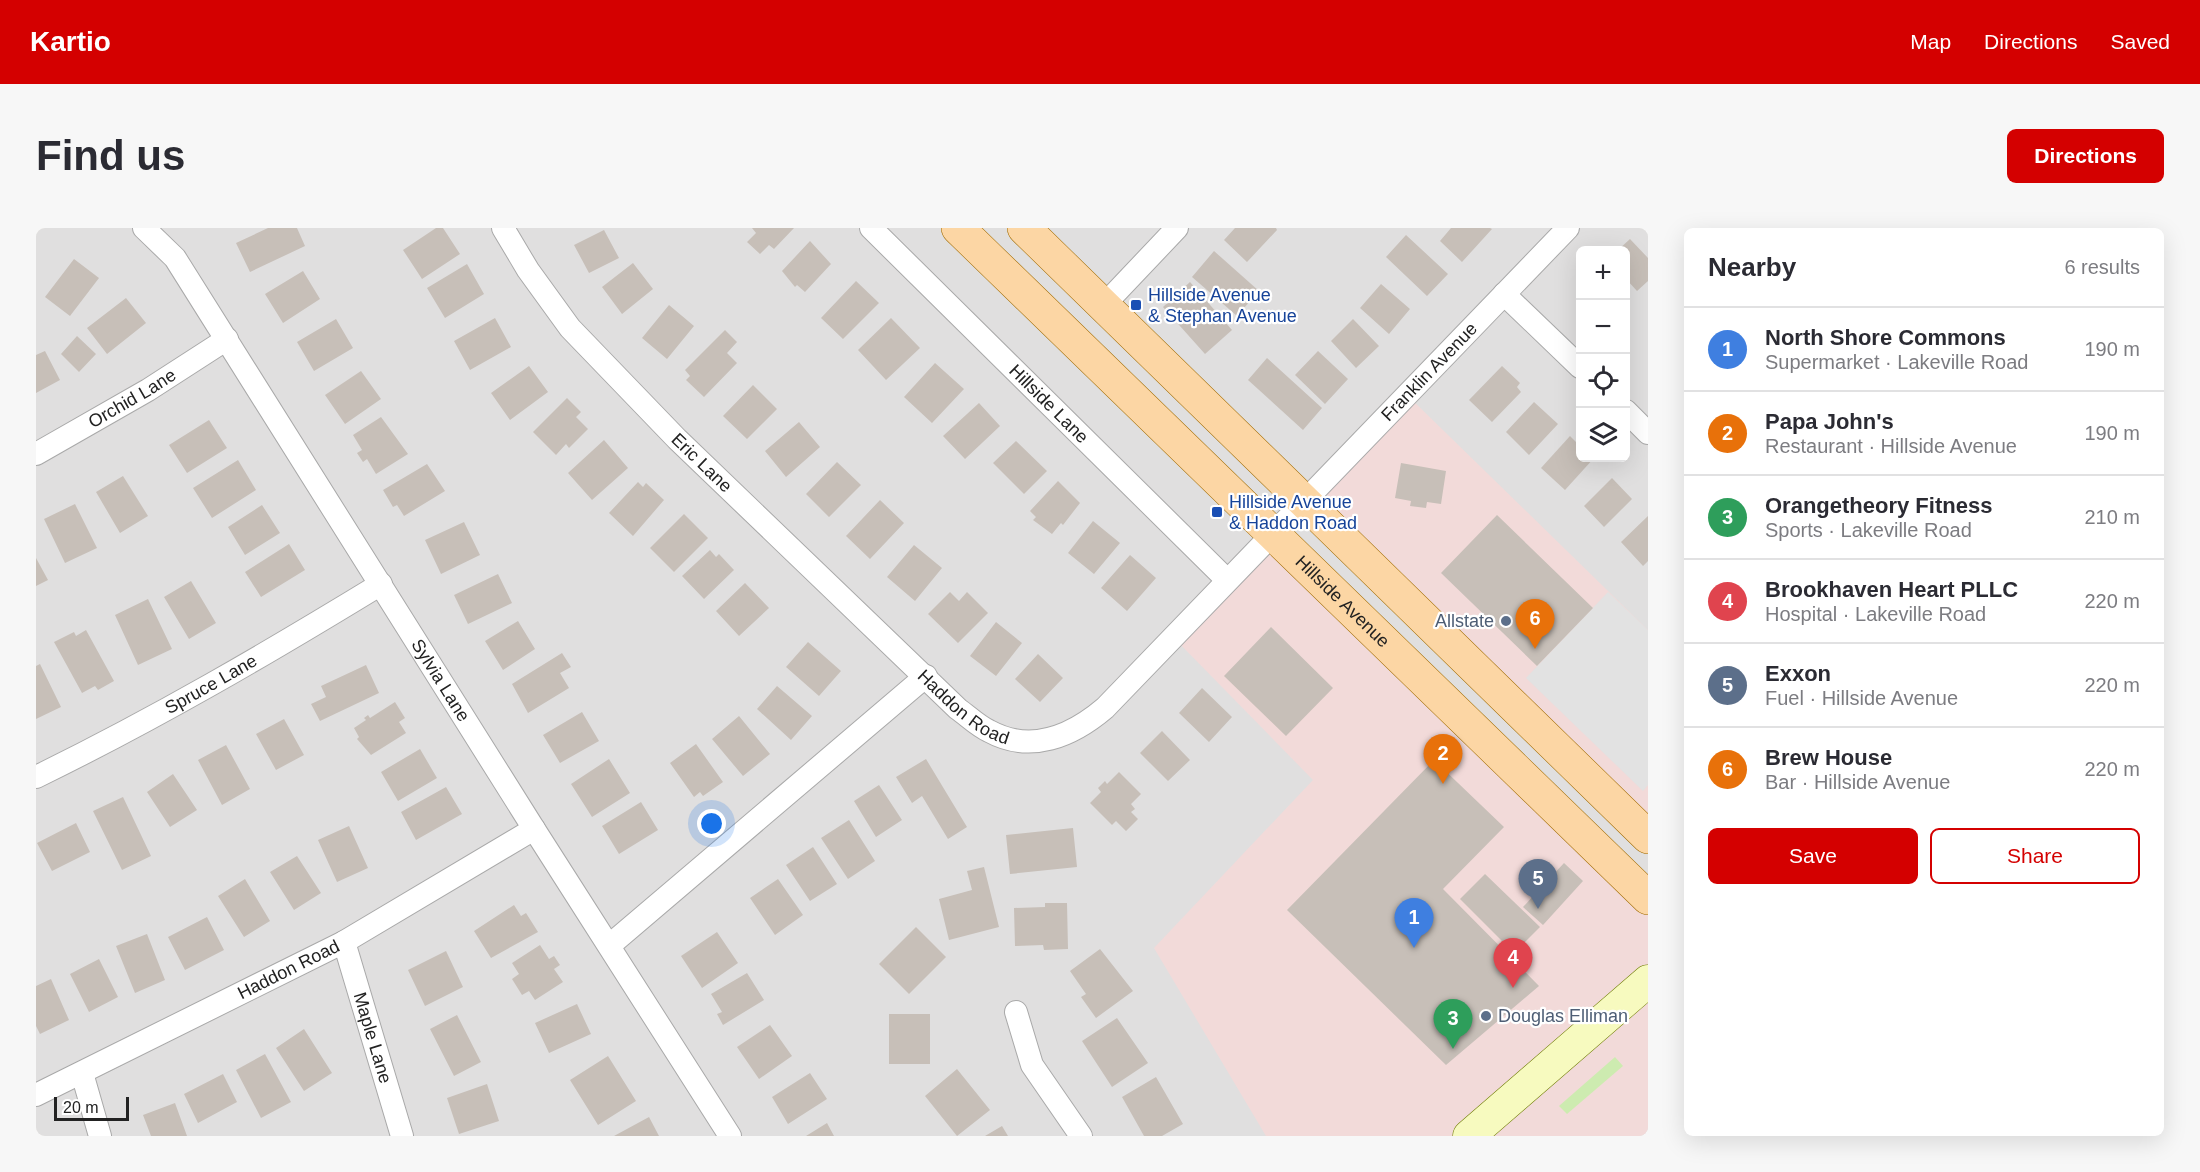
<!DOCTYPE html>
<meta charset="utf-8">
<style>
:root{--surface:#fff;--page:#f7f7f7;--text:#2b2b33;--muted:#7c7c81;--line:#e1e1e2;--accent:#d40000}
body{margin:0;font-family:Arial,sans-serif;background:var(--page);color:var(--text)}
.controls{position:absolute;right:18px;top:18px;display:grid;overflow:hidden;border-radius:9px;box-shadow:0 6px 24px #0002}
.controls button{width:54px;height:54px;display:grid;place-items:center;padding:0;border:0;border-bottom:2px solid var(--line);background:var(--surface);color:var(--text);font:30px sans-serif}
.scale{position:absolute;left:18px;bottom:15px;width:75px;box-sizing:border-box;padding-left:6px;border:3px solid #222;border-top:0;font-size:16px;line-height:21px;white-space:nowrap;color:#222;-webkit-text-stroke:4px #fff;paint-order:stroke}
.you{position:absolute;left:676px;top:596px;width:21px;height:21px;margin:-15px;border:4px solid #fff;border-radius:50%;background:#1a73e8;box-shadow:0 0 0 9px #1a73e833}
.badge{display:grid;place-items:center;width:39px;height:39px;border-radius:50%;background:var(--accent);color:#fff;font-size:20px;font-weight:700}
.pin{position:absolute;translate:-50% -50px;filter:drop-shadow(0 2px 3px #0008)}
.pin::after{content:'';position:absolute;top:32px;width:21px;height:18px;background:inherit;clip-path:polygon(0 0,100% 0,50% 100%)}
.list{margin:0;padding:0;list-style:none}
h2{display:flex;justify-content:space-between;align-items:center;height:78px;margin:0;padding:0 24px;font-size:26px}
h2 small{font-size:20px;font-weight:400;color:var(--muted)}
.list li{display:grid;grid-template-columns:39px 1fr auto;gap:18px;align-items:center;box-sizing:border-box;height:84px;padding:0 24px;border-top:2px solid var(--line)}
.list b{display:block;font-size:22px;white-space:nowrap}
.list p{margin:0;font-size:20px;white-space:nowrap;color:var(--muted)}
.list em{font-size:20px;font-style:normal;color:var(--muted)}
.actions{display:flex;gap:12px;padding:18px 24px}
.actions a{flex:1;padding:14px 0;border:2px solid var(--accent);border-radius:9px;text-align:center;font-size:21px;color:var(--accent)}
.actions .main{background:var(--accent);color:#fff}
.icon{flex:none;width:33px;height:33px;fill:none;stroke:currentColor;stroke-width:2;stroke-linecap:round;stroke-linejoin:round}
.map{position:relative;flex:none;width:1612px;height:908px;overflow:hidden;border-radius:9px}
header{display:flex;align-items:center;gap:36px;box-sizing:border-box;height:84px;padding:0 30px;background:var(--accent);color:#fff}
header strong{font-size:28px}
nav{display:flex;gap:33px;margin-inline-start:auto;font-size:21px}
.intro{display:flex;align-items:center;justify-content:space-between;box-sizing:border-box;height:144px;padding:0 36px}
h1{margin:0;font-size:42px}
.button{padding:15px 27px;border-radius:9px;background:var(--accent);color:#fff;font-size:21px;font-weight:700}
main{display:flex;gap:36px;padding:0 36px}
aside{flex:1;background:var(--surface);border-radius:9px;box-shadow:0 6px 24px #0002}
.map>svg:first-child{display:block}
.residential{fill:#e0dfdf;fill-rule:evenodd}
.commercial{fill:#f2dad9}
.grass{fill:#cdebb0}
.parking{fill:#e2e2e2}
.building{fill:#c7bfb8}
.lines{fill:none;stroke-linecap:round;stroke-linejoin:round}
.minor-casing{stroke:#a9a9a9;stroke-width:24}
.secondary-casing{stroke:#707d05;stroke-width:33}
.primary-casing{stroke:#a06b00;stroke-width:34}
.minor{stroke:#fff;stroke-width:22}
.secondary{stroke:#f7fabf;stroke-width:32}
.primary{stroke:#fcd6a4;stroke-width:33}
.transit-dot{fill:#1a4fb4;stroke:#fff;stroke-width:2}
.service-dot{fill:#5c6f8a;stroke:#fff;stroke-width:2}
.labels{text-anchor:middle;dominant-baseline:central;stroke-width:4.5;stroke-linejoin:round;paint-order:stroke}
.transit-label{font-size:18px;fill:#164399;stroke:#fff;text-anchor:start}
.street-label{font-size:18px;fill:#222;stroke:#fff}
.service-label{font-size:18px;fill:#4e5e75;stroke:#fff;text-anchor:end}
</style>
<header>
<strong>Kartio</strong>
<nav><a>Map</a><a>Directions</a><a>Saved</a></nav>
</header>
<div class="intro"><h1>Find us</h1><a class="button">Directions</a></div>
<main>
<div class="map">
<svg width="1612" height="908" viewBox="0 0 1612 908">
<rect width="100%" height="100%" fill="#f2efe9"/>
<path class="residential" d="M0,0H1612V908H0ZM1544,22H1590V230H1544Z"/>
<path class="commercial" d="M1370,166L1612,402V609L1268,271Z
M1236,306L1612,670V908H1230L1118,720L1277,552L1137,409Z"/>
<path class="grass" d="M1579,829L1587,838L1531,886L1523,878Z"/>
<path class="parking" d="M1572,364L1612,402V557L1607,563L1490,450Z"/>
<path class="building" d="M232,0H261L269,18L214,44L200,15Z
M400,0H407L424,26L386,51L367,22Z
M716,0H758L738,21L733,17L724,26L711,14L720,5Z
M1199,0H1240L1241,2L1211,34L1188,12Z
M1415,0H1454L1456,1L1426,34L1404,13Z
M568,2L583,30L553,45L538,17Z
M1370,7L1412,46L1391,68L1350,29Z
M1594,11L1612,30V53L1601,63L1590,51V22H1582Z
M774,13L795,36L769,64L761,57L759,59L746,43Z
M1178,23L1223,63L1201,88L1156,49Z
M38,31L63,50L34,88L9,69Z
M597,35L617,61L586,86L566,59Z
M431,36L448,66L409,90L391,60Z
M267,43L284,71L247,95L229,66Z
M820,53L843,75L807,111L785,90Z
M1154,54L1196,102L1169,126L1127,79Z
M1345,56L1374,81L1353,106L1324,80Z
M90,70L110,95L71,126L51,100Z
M633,77L658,98L631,131L606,110Z
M459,90L475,119L434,142L418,113Z
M855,90L884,120L850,152L822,122Z
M300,91L317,120L278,143L261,114Z
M1317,91L1343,118L1320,140L1295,113Z
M689,102L701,114L691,125L701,135L668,169L650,152L654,148L649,142Z
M41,108L60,126L43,144L25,126Z
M9,123L24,152L0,165V127Z
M1282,123L1312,151L1289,176L1259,147Z
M1231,130L1286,180L1267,202L1212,152Z
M899,135L928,161L896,195L868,169Z
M493,138L512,164L474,192L455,165Z
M1466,138L1484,155L1481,159L1485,164L1456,194L1433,172Z
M325,143L345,171L309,196L289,167Z
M717,157L741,181L711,211L687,188Z
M531,170L545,184L540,189L552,201L533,220L530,216L520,227L497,204Z
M1498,174L1522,196L1493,227L1470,204Z
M943,175L964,198L929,231L907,208Z
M345,189L372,226L340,246L331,231L327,234L321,225L326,222L317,207Z
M173,192L191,220L151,245L133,217Z
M763,194L784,219L750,249L729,223Z
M1534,208L1544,218V230H1558L1529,262L1505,240Z
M568,212L592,240L556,272L532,245Z
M980,213L1011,243L988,266L957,235Z
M202,232L220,262L176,290L157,260Z
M801,234L825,257L793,289L770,266Z
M1365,235L1410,243L1405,276L1391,274L1390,280L1374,278L1375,273L1359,270Z
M391,236L409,263L368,288L361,277L357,279L347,262Z
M87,248L112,288L84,305L60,264Z
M1576,250L1596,271L1568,299L1548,278Z
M1022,253L1044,275L1027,297L1025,295L1016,306L997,292L1000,289L994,283Z
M602,254L607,259L610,255L628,272L597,308L573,285Z
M844,272L868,295L834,331L810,308Z
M39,276L61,320L29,335L8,291Z
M226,277L244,305L209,327L192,299Z
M648,286L672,310L638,344L614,320Z
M1461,287L1557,380L1501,438L1405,345Z
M1612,288V333L1607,338L1585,314Z
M1057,293L1084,315L1058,346L1032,325Z
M428,294L444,327L405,346L389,312Z
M253,316L269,342L225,369L209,344Z
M878,317L906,340L879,373L851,349Z
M674,322L680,329L683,326L698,342L668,371L646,348Z
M1094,327L1120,350L1091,383L1065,360Z
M0,330L12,352L0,358Z
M462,346L476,375L432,396L418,367Z
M155,353L180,395L153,411L128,369Z
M709,355L733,380L703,408L680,383Z
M914,364L923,373L931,364L952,385L922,415L892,386Z
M112,371L136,421L102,437L79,387Z
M482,393L499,421L467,442L449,413Z
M960,394L986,415L960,448L934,428Z
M1235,399L1297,460L1250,508L1188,448Z
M50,402L78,453L62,462L59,458L46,465L18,414L38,404L40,408Z
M772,414L805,443L783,468L750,439Z
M526,425L535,439L524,445L533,460L492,485L476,456Z
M1002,426L1027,450L1004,474L979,451Z
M4,436L25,479L0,491V438Z
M330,437L343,465L284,493L275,476L290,469L285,458Z
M741,458L776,488L755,512L721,481Z
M1166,460L1196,489L1173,514L1143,485Z
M359,474L369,490L363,494L370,505L335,527L321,511L323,509L318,500L330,492L328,490L332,487L334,490Z
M546,484L563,513L524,535L507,507Z
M703,488L734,526L707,548L676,511Z
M248,491L268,527L240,542L220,506Z
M1126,503L1154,532L1132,553L1104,525Z
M660,516L687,554L667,568L664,564L658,569L634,535Z
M190,517L214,561L186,577L162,532Z
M384,521L401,550L362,573L345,544Z
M573,531L594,565L556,589L535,556Z
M890,531L931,599L912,611L886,568L876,575L860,549Z
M1398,532L1468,599L1407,661L1503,758L1410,837L1251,682Z
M1083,544L1105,566L1095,576L1099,581L1095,584L1102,591L1090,603L1080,593L1076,597L1054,575L1065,564L1062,560L1069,553L1071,556Z
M137,546L161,582L134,599L111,564Z
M843,557L866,592L840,609L818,573Z
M410,559L426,586L380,612L365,584Z
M87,569L115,628L86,642L57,583Z
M605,574L622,602L583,626L566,598Z
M813,592L839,633L812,651L785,610Z
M40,595L54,624L16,643L1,615Z
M313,598L332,640L301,654L282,612Z
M1037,600L1041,639L974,646L970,607Z
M777,619L801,656L774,673L750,637Z
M261,628L285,665L258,682L234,644Z
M1528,635L1547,653L1507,697L1487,679Z
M948,639L963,699L913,712L903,671L936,662L931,643Z
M1449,646L1504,699L1478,725L1424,671Z
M209,651L234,693L208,709L182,668Z
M742,651L767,687L739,707L714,670Z
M1009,675H1031L1032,721L1008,722L1007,717L979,718L978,680L1009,679Z
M478,677L485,688L490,685L502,704L455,730L438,703Z
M171,689L188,722L149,742L132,709Z
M880,699L910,729L873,766L843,736Z
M681,704L702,735L666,760L645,728Z
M111,706L129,752L99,765L80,718Z
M504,717L513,731L518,728L524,737L518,741L527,754L499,772L493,763L486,767L476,751L483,746L476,735Z
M1064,721L1097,763L1060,790L1045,769L1050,766L1034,743Z
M410,723L427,759L389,778L372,742Z
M63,731L82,769L53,784L34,746Z
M711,745L728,772L687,797L681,786L686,784L675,766Z
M15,751L33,792L4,806L0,798V758Z
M541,776L555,806L513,825L499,795Z
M853,786H894V836H853Z
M421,787L445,834L418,848L394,801Z
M1081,790L1112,835L1076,859L1046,813Z
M734,797L756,828L723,851L701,819Z
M268,801L296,845L268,863L240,820Z
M229,826L255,874L225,890L200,842Z
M572,828L600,873L562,897L534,852Z
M921,841L954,882L921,908L889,868Z
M774,845L791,871L752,896L736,869Z
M187,846L201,874L162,895L148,866Z
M1120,849L1147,896L1126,908H1108L1086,869Z
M451,856L463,893L423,906L411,870Z
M139,875L151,908H115L107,887Z
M613,889L623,908H578Z
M791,895L798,908H770Z
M966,898L972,908H949Z"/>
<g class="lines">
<defs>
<g id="minor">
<path id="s1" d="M108,0L139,30L498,601L694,908"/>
<path id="s2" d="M467,0L492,42L534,100L641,211L922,481C932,488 942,498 953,503C995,526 1036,508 1069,480L1532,0"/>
<path id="s3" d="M835,0L1191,352"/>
<path d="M1468,66L1544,139"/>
<path d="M1068,77L1141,0"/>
<path d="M1590,183L1612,205"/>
<path id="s4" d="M0,226L112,162L191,111"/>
<path id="s5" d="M0,549C119,491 232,425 345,356"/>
<path id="s6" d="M308,714L366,908"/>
<path d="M574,717L890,448"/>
<path d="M980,784L996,837L1045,908"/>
<path d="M46,845L64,908"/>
<path id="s7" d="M0,867L308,714L498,601"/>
</g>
<path id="secondary" d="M1433,908L1612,753"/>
<g id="primary">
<path id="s8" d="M922,0L1612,670"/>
<path d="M988,0L1612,609"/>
</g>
</defs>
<use href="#minor" class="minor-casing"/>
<use href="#secondary" class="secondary-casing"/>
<use href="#primary" class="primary-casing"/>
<use href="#minor" class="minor"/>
<use href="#secondary" class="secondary"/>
<use href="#primary" class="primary"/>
</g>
<g class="transit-dot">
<rect x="1094" y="71" width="12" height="12" rx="3"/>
<rect x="1175" y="278" width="12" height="12" rx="3"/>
</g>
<g class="service-dot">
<circle cx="1470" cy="393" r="6"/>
<circle cx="1450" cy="788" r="6"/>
</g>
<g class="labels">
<g class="transit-label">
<text x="1112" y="67">Hillside Avenue<tspan x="1112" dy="21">&amp; Stephan Avenue</tspan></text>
<text x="1193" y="274">Hillside Avenue<tspan x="1193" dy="21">&amp; Haddon Road</tspan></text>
</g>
<g class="street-label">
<text stroke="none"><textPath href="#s2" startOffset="1296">Franklin Avenue</textPath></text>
<text stroke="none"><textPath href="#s4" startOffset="111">Orchid Lane</textPath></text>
<text stroke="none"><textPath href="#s3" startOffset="250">Hillside Lane</textPath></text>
<text stroke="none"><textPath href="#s2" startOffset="309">Eric Lane</textPath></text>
<text stroke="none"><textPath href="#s8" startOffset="536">Hillside Avenue</textPath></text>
<text stroke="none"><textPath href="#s1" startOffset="542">Sylvia Lane</textPath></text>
<text stroke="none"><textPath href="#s5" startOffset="198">Spruce Lane</textPath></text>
<text stroke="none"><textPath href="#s2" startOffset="668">Haddon Road</textPath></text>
<text stroke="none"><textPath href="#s7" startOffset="282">Haddon Road</textPath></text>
<text stroke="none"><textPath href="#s6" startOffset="100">Maple Lane</textPath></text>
</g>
<g class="service-label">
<text x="1458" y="393">Allstate</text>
<text x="1462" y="788" text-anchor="start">Douglas Elliman</text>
</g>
</g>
</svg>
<div class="controls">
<button>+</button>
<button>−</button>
<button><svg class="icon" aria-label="locate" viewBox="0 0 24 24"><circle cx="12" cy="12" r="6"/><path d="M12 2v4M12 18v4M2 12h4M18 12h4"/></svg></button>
<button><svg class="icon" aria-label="layers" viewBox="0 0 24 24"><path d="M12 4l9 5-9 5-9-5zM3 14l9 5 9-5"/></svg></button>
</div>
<div class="scale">20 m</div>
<div class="you"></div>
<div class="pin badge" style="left:1378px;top:720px;background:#3f7fe0">1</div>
<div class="pin badge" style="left:1407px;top:556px;background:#e8710a">2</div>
<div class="pin badge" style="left:1417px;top:821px;background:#2e9e5b">3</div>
<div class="pin badge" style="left:1477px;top:760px;background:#e0444e">4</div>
<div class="pin badge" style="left:1502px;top:681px;background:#5c6f8a">5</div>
<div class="pin badge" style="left:1499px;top:421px;background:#e8710a">6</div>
</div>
<aside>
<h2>Nearby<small>6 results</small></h2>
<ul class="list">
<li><span class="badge" style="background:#3f7fe0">1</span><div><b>North Shore Commons</b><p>Supermarket · Lakeville Road</p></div><em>190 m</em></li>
<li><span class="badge" style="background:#e8710a">2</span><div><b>Papa John's</b><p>Restaurant · Hillside Avenue</p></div><em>190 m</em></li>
<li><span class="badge" style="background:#2e9e5b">3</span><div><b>Orangetheory Fitness</b><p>Sports · Lakeville Road</p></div><em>210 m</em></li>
<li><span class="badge" style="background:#e0444e">4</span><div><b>Brookhaven Heart PLLC</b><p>Hospital · Lakeville Road</p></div><em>220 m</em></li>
<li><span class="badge" style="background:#5c6f8a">5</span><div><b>Exxon</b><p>Fuel · Hillside Avenue</p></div><em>220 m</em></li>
<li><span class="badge" style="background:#e8710a">6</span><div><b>Brew House</b><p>Bar · Hillside Avenue</p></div><em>220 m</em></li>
</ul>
<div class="actions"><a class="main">Save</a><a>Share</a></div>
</aside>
</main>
